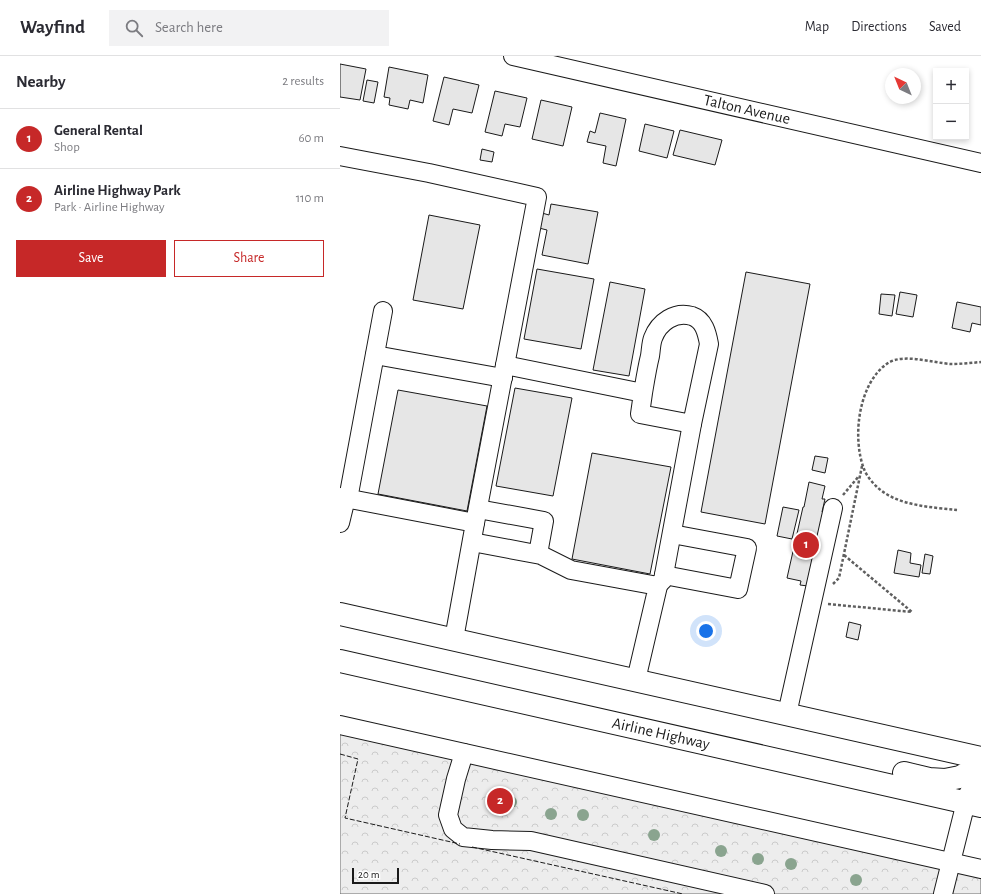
<!DOCTYPE html>
<meta charset="utf-8">
<style>
:root{--surface:#fff;--page:#f2f2f3;--text:#2b2b33;--muted:#7c7c81;--line:#e1e1e2;--accent:#c62828}
body{margin:0;font-family:"Alegreya Sans",sans-serif;background:var(--page);color:var(--text)}
.controls{position:absolute;right:12px;top:12px;display:grid;overflow:hidden;border-radius:0px;box-shadow:0 2px 6px #0003}
.controls button{width:36px;height:36px;display:grid;place-items:center;padding:0;border:0;border-bottom:1px solid var(--line);background:var(--surface);color:var(--text);font:20px sans-serif}
.compass{position:absolute;left:545px;top:12px;width:36px;height:36px;border-radius:50%;background:var(--surface);box-shadow:0 2px 6px #0003;rotate:317deg}
.scale{position:absolute;left:12px;bottom:10px;width:47px;box-sizing:border-box;padding-left:4px;border:2px solid #1a1a1a;border-top:0;font-size:11px;line-height:14px;white-space:nowrap;color:#1a1a1a;-webkit-text-stroke:3px #fff;paint-order:stroke}
.you{position:absolute;left:366px;top:575px;width:14px;height:14px;margin:-10px;border:3px solid #fff;border-radius:50%;background:#1a73e8;box-shadow:0 0 0 6px #1a73e833}
.badge{display:grid;place-items:center;width:26px;height:26px;border-radius:50%;background:var(--accent);color:#fff;font-size:13px;font-weight:700}
.pin{position:absolute;translate:-50% -50%;border:2px solid #fff;box-shadow:0 1px 4px #0006}
.list{margin:0;padding:0;list-style:none}
h2{display:flex;justify-content:space-between;align-items:center;height:52px;margin:0;padding:0 16px;font-size:17px}
h2 small{font-size:13px;font-weight:400;color:var(--muted)}
.list li{display:grid;grid-template-columns:26px 1fr auto;gap:12px;align-items:center;box-sizing:border-box;height:60px;padding:0 16px;border-top:1px solid var(--line)}
.list b{display:block;font-size:15px;white-space:nowrap}
.list p{margin:0;font-size:13px;white-space:nowrap;color:var(--muted)}
.list em{font-size:13px;font-style:normal;color:var(--muted)}
.actions{display:flex;gap:8px;padding:12px 16px}
.actions a{flex:1;padding:9px 0;border:1px solid var(--accent);border-radius:0px;text-align:center;font-size:14px;color:var(--accent)}
.actions .main{background:var(--accent);color:#fff}
.icon{flex:none;width:22px;height:22px;fill:none;stroke:currentColor;stroke-width:2;stroke-linecap:round;stroke-linejoin:round}
.map{position:relative;flex:none;width:641px;height:838px;overflow:hidden}
header{display:flex;align-items:center;gap:24px;box-sizing:border-box;height:56px;padding:0 20px;background:var(--surface);border-bottom:1px solid var(--line)}
header strong{font-size:19px}
nav{display:flex;gap:22px;margin-inline-start:auto;font-size:14px}
.search{width:280px;height:36px;background:var(--page);display:flex;align-items:center;gap:10px;box-sizing:border-box;padding:0 14px;border-radius:0px;color:var(--muted);font-size:15px}
main{display:flex}
aside{flex:1;background:var(--surface)}
.map>svg:first-child{display:block}
.park{fill:url(#park-crowns);stroke:#6a6a6a}
.building{fill:#e6e6e6;stroke:#1a1a1a}
.lines{fill:none;stroke-linecap:round;stroke-linejoin:round}
.minor-casing{stroke:#1a1a1a;stroke-width:20}
.highway-casing{stroke:#1a1a1a;stroke-width:24}
.path{stroke:#5f5f5f;stroke-width:2.5;stroke-dasharray:3 2;stroke-linecap:butt}
.minor{stroke:#fff;stroke-width:18}
.highway{stroke:#fff;stroke-width:22}
.fence{stroke:#1a1a1a;stroke-width:1;stroke-dasharray:5 2;stroke-linecap:butt}
.tree{fill:#8aa48f}
.labels{text-anchor:middle;dominant-baseline:central;stroke-width:3;stroke-linejoin:round;paint-order:stroke}
.street-label{font-size:16px;fill:#1a1a1a;stroke:#fff}
</style>
<header>
<strong>Wayfind</strong>
<div class="search"><svg class="icon" aria-label="search" viewBox="0 0 24 24"><circle cx="10" cy="10" r="6"/><path d="M15 15l6 6"/></svg>Search here</div>
<nav><a>Map</a><a>Directions</a><a>Saved</a></nav>
</header>
<main>
<aside>
<h2>Nearby<small>2 results</small></h2>
<ul class="list">
<li><span class="badge">1</span><div><b>General Rental</b><p>Shop</p></div><em>60 m</em></li>
<li><span class="badge">2</span><div><b>Airline Highway Park</b><p>Park · Airline Highway</p></div><em>110 m</em></li>
</ul>
<div class="actions"><a class="main">Save</a><a>Share</a></div>
</aside>
<div class="map">
<svg width="641" height="838" viewBox="0 0 641 838">
<defs>
<pattern id="park-crowns" width="20" height="18" patternUnits="userSpaceOnUse"><rect width="20" height="18" fill="#ededed"/><path d="M2 6a3 3 0 1 1 6 0M12 15a3 3 0 1 1 6 0" fill="none" stroke="#cbcbcb"/></pattern>
</defs>
<rect width="100%" height="100%" fill="#fff"/>
<path class="park" d="M0,674L641,817V838H0Z"/>
<path class="building" d="M0,8L26,13L20,44L0,41Z
M49,11L88,19L83,47L70,44L68,53L49,49L50,42L44,41Z
M104,21L139,29L132,57L113,53L109,69L93,65Z
M27,24L38,26L34,47L23,45Z
M155,35L187,42L180,71L165,68L162,80L145,76Z
M201,44L232,51L223,90L192,83Z
M260,57L286,63L276,110L263,107L266,90L247,86L250,75L255,77Z
M305,68L334,75L327,102L299,95Z
M340,74L382,84L375,109L333,99Z
M142,93L154,96L152,106L140,104Z
M211,148L258,156L248,208L202,199L207,174L199,172L202,157L209,159Z
M89,159L140,169L123,253L73,244Z
M197,213L254,223L241,293L184,283Z
M406,216L470,228L425,468L361,456Z
M270,226L305,233L289,320L253,314Z
M560,236L577,239L573,261L556,258Z
M541,238L555,239L552,260L539,258Z
M617,246L641,251V269L632,267L630,276L612,272Z
M175,332L232,342L213,440L156,430Z
M58,334L147,350L127,455L38,438Z
M252,397L331,411L310,518L232,503Z
M475,400L488,402L485,417L472,414Z
M469,426L485,430L482,443H485L482,456H485L468,530L460,529L461,525L447,522L463,451H464Z
M443,451L459,454L452,483L437,480Z
M558,494L571,497L570,507L581,509L579,521L554,517Z
M585,498L593,500L590,518L582,517Z
M509,566L521,569L518,584L506,581Z"/>
<g class="lines">
<defs>
<g id="minor">
<path id="s1" d="M173,0L641,107"/>
<path d="M0,100L89,117L197,141L135,467"/>
<path d="M35,299L163,322"/>
<path d="M165,309L303,337L300,358L352,368L369,288C367,277 364,264 352,260C335,255 319,266 313,282C311,287 311,294 310,300C307,312 305,325 303,337"/>
<path d="M0,441L135,467L114,583"/>
<path d="M8,443L43,255"/>
<path d="M138,453L204,465L198,498"/>
<path d="M0,467L6,442"/>
<path d="M132,486L201,499L231,514L318,530L296,624"/>
<path d="M324,519L398,533L407,492L332,478"/>
<path d="M319,528L323,524L352,368"/>
<path d="M447,658L493,452"/>
<path d="M0,669L641,813"/>
<path d="M124,697L116,723L108,759L113,773L123,781L152,784L191,785L425,838"/>
<path d="M603,838L626,746"/>
</g>
<g id="highway">
<path d="M0,558L641,702"/>
<path id="s2" d="M0,605L641,750"/>
<path d="M564,717L589,723L605,724L620,721L633,714L641,703"/>
<path d="M626,746C630,739 633,732 641,728"/>
</g>
</defs>
<use href="#minor" class="minor-casing"/>
<use href="#highway" class="highway-casing"/>
<path class="path" d="M503,439L519,420
M617,454C591,451 556,450 536,430C532,426 526,419 524,413C512,382 518,327 548,307C564,297 593,307 611,308C621,308 631,307 641,306
M493,528L499,522L522,410
M488,548L572,556L504,499"/>
<use href="#minor" class="minor"/>
<use href="#highway" class="highway"/>
<path class="fence" d="M0,698L18,703L5,762L120,788
M132,791L343,838"/>
</g>
<g class="tree">
<circle cx="171" cy="746" r="6"/>
<circle cx="211" cy="758" r="6"/>
<circle cx="243" cy="759" r="6"/>
<circle cx="314" cy="779" r="6"/>
<circle cx="381" cy="795" r="6"/>
<circle cx="418" cy="803" r="6"/>
<circle cx="451" cy="808" r="6"/>
<circle cx="516" cy="824" r="6"/>
</g>
<g class="labels">
<g class="street-label">
<text stroke="none"><textPath href="#s1" startOffset="240">Talton Avenue</textPath></text>
<text stroke="none"><textPath href="#s2" startOffset="329">Airline Highway</textPath></text>
</g>
</g>
</svg>
<div class="controls">
<button>+</button>
<button>−</button>
</div>
<svg class="compass" viewBox="-18 -18 36 36"><path d="M0-13l5 13h-10z" fill="#e53935"/><path d="M0 13l5-13h-10z" fill="#7c7c81"/></svg>
<div class="scale">20 m</div>
<div class="you"></div>
<div class="pin badge" style="left:466px;top:489px">1</div>
<div class="pin badge" style="left:160px;top:745px">2</div>
</div>
</main>
